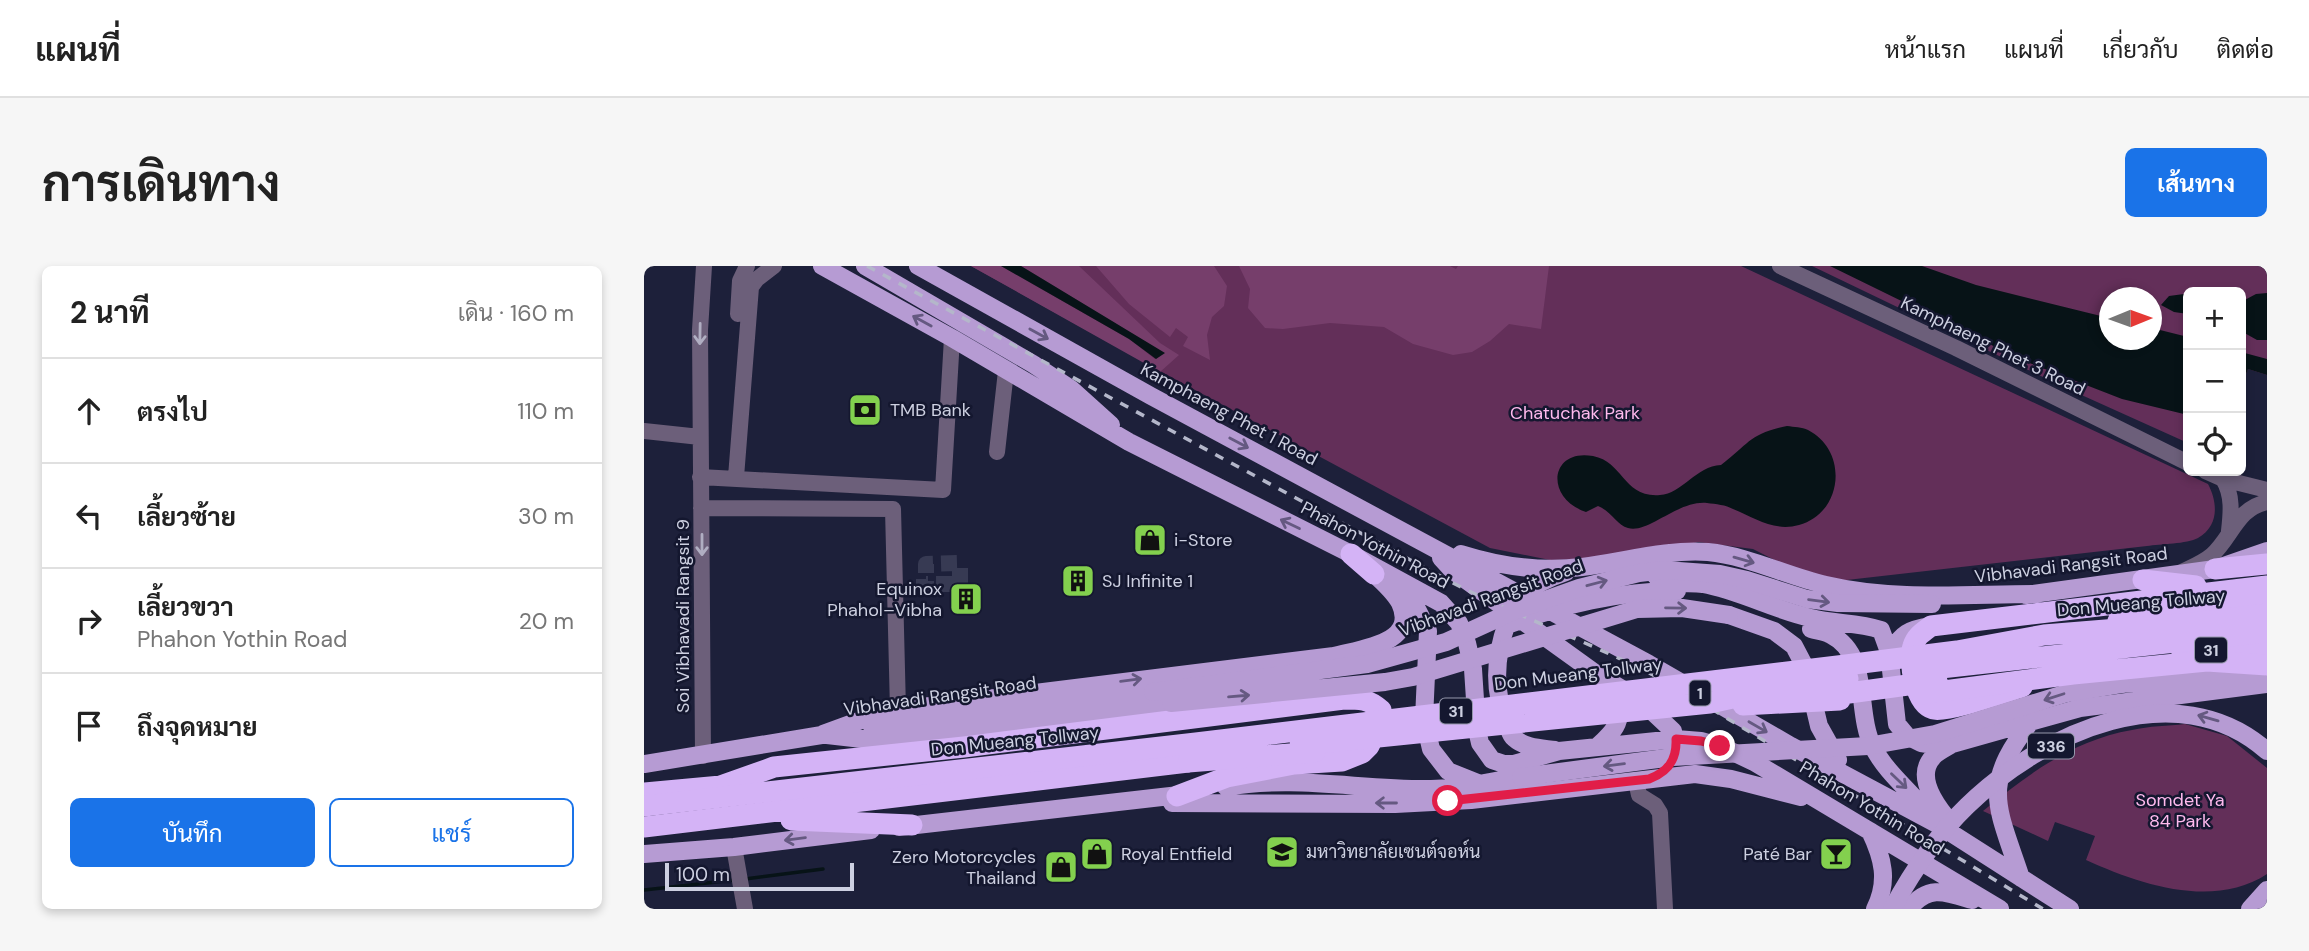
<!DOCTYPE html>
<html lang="th">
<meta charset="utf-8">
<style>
:root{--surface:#fff;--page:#f6f6f6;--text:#222;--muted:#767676;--line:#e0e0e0;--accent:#1a73e8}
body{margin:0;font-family:"DM Sans",Sarabun,sans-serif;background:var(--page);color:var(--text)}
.controls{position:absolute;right:21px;top:21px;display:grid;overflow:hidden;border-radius:10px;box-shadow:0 4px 10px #0003}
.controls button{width:63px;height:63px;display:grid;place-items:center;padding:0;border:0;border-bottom:2px solid var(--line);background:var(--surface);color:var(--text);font:35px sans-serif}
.compass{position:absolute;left:1455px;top:21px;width:63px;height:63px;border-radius:50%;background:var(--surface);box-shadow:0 4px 10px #0003;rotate:89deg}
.scale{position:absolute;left:21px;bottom:18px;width:189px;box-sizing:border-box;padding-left:7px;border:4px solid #cdd0e1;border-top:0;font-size:19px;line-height:24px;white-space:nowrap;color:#cdd0e1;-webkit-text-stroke:5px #14172f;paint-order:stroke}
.stop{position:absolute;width:21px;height:21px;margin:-16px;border:5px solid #e11d48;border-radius:50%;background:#fff}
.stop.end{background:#e11d48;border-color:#fff;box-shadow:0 2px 7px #0008}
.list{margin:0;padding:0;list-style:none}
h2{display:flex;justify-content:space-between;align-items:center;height:91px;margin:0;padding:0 28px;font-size:30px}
h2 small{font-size:23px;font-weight:400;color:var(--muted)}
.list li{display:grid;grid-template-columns:46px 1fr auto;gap:21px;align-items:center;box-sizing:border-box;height:105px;padding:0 28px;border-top:2px solid var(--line)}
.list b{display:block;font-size:26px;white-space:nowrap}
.list p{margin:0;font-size:23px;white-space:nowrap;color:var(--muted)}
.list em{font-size:23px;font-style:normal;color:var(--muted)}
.actions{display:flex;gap:14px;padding:21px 28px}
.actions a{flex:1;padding:16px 0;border:2px solid var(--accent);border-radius:10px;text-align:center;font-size:24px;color:var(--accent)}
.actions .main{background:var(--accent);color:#fff}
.icon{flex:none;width:38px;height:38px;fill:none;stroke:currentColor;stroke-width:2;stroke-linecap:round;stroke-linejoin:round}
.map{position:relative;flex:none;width:1623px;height:643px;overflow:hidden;border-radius:10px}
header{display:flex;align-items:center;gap:42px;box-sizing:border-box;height:98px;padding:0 35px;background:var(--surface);border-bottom:2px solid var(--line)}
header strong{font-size:33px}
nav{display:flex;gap:38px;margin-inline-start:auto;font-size:24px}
.intro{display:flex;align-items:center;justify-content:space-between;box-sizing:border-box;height:168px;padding:0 42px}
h1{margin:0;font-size:49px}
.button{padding:18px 32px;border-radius:10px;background:var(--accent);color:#fff;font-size:24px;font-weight:700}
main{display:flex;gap:42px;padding:0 42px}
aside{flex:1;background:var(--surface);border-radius:10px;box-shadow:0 4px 10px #0003}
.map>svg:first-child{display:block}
.green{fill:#632f59;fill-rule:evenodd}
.forest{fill:#763e6b}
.water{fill:#071317}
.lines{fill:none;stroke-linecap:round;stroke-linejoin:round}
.stream{stroke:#071317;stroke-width:3.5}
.minor-tunnel{stroke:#373a53;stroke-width:16;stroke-dasharray:16 8;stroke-linecap:butt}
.minor{stroke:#6c5f7a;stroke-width:16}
.major{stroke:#b69bd3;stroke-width:18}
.highway{stroke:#d4b3f6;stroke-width:21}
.rail{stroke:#b4b7ca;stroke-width:3.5;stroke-dasharray:9 9;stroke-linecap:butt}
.major-bridge{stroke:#b69bd3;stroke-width:18}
.highway-bridge{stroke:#d4b3f6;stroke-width:21}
.oneway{stroke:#655981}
.oneway2{stroke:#b0aec2}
.route{stroke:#e11d48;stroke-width:9}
.labels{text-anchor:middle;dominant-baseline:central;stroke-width:5;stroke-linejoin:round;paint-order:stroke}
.shield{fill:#14172f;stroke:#9698ac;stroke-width:2}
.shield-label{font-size:16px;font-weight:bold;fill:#cdd0e1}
.street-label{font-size:18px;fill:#cdd0e1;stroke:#14172f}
.poi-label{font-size:18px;fill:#cdd0e1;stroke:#14172f;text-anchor:start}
.park-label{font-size:18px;fill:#ffbaee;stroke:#14172f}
</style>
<header>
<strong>แผนที่</strong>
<nav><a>หน้าแรก</a><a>แผนที่</a><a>เกี่ยวกับ</a><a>ติดต่อ</a></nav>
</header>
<div class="intro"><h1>การเดินทาง</h1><a class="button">เส้นทาง</a></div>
<main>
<aside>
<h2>2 นาที<small>เดิน · 160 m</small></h2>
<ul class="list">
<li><svg class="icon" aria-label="ahead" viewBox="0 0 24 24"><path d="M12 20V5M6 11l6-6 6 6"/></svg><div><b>ตรงไป</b></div><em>110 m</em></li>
<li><svg class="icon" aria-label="left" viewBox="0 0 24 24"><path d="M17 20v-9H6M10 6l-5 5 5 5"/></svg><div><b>เลี้ยวซ้าย</b></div><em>30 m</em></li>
<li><svg class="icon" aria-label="right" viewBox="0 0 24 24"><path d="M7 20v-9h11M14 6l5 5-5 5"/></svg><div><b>เลี้ยวขวา</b><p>Phahon Yothin Road</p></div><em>20 m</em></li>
<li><svg class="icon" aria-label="arrive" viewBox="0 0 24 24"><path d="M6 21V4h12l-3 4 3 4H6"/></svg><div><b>ถึงจุดหมาย</b></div></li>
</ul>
<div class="actions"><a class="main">บันทึก</a><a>แชร์</a></div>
</aside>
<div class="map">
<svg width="1623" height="643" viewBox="0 0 1623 643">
<rect width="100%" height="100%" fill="#1d203a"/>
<path class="green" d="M327,0H1097L1564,218C1574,237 1575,260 1554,272C1543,278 1516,278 1503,280L1194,315L1154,306L1109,283L1054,276L984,292L906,294L846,282L525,110Z
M1168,0H1623V109L1604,103L1597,121V26H1544V177L1422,122ZM1465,32H1507V74H1465Z
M1541,458L1583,470L1623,502V608C1570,643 1497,619 1442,594L1451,570L1411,556L1404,575L1339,545C1383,509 1429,474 1488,464C1505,460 1524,460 1541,458Z"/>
<path class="forest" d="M327,0H357L485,73L511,93L520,87L377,0H435L516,77L535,89L516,106Z
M452,0H570L583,20L580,40L568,51L563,69L566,94L539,80L544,71L532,62L526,71L485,38Z
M595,0H806L812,3L814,0H905L897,63L865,58L846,75L828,86L809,89L769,78L740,61L686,57L639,63L621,62L604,42L606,23Z"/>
<path class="water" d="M357,0H377L521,87L512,93L485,73Z
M1186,0H1278L1332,19L1465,52V74H1507L1508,62L1544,71V149L1478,133L1378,94Z
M1623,27V74H1613L1597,65V36L1612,28Z
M1540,28L1544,29V48L1530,46L1517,39L1525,30Z
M1597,86L1623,93V109L1604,103L1597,121Z
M1143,160C1150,161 1158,161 1164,164C1205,185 1199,247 1155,259C1130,266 1111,252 1089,243C1082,239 1072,238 1063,237C1034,234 1004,268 984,262C973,259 968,246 954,240L942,246C900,232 906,182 949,190C980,196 979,232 1016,229C1038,228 1052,200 1077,199C1106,177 1105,168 1143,160Z"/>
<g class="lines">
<path class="stream" d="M101,613L179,603
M0,624L90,614"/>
<path class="minor-tunnel" d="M272,321H282V298L316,297V318H282"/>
<path class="minor" d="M1136,0L1312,82L1544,197
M94,48L96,15L103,0
M0,165L56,171
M353,186L362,105
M1561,205L1579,213L1623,224
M56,211L299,224L308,72
M92,211L107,21L113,13L130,0
M1579,213C1589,229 1587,247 1585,265
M57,242L249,243L254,444
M1538,306C1548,301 1560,296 1568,289C1588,271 1593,242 1623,236
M59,490L56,64L60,0
M992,515L995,529L1011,539L1016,547L1021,643
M90,581L101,643"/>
<path class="major" d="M178,0L308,72L485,176L707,288L797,337L815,357L823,377L829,403L833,464L836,477L848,494L860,498H870L915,485L1032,473L1057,475L1076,480L1110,496L1356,643
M221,0L389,98L427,123L467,159
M274,0L507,130L1005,398L1147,480L1293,558L1426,643
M1025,287C1016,295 1010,298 1012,310C1024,320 1044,316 1059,318C1097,325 1130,344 1167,352C1190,358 1214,356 1237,364L1245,386L1253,458L1263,470L1277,477L1290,479L1308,478L1436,442L1623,418
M817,288C855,300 898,306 938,301C979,296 1022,283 1064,286C1105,290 1142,310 1182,319C1250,335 1324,328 1394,328
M797,292L808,304L951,407L995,433L1029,465L1032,482
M751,323L773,343L784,365L780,453L787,483L804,505L834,517
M1382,329L1571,303L1623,285
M1085,349L1130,365L1150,380L1161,401L1175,460L1194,494
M863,359C919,339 974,325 1033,325
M1167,363C1173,365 1181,365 1187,369C1227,389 1211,446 1229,481C1243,508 1269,527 1287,551
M1245,386C1260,367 1263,364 1287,360
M1477,418L1613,405
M228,461L509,426
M179,468L220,453L254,444L690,390C715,383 775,378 756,337C750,326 739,316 730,308
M183,469L227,474L258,473L527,437
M954,480C968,467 979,457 974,436
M911,484C897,482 881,482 870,472C866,469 865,462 863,458C849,425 851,390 863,357C867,347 871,336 879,329C891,318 907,311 922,306
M0,498L190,467
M582,521C651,509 717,524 787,523C817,523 847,515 877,511
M528,537L751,538L827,534L1051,508L1087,513L1157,531
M1307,557C1294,542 1270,511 1289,491C1293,486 1302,482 1308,478
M255,561L544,528
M1226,565C1239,592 1245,615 1231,643
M0,588L90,581L227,564
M1377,612C1353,539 1336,520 1388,454
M1265,643C1284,618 1302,626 1328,634
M1606,643L1623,624"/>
<path class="highway" d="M707,288L730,308
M1571,303L1623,298
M1499,314L1552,320
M1544,344L1620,335
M1474,355L1556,341
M1538,387L1623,379
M1378,421C1361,426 1303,447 1289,443C1271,438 1264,395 1269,380C1272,370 1279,366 1287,360L1623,320
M74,521L130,501L320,481L700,433C716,433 725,433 737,444L735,459L725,480L718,487L698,495L650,498L583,511L533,530
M0,527L88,519
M147,554L268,559
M0,561L544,496"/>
<path class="rail" d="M223,0L809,317C879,353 953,379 1023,416L1399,643"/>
<path class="major-bridge" d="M509,426L723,398L802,376L870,345L935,322L995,307L1021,304L1076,308L1103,314L1163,333L1194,337L1288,338
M527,437L741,416L769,411L993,343L1038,342L1085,349
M877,511L1029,491L1224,480L1291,468L1423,427L1477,418
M1248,643C1268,606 1293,569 1323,540C1398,467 1532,405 1623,485"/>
<path class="highway-bridge" d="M1270,405L1623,366
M1277,428L1429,408L1563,395L1623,399
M1183,430L1293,415
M1099,439L1196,434
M656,479L1066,437L1125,424L1204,413
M544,496L671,486
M0,540L552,477L1202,399L1313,385L1400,369L1548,357L1623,348"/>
</g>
<defs><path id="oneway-shaft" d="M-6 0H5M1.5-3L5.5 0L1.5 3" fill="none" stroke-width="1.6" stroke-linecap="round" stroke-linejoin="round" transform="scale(1.75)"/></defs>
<g class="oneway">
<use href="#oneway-shaft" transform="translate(278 55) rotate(-151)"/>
<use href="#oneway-shaft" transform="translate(395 68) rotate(29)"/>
<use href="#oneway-shaft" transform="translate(595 177) rotate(28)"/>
<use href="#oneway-shaft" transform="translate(646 258) rotate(-154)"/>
<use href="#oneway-shaft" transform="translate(1100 294) rotate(16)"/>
<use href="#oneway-shaft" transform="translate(953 317) rotate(-15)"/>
<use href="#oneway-shaft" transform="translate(1175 335) rotate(7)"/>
<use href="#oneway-shaft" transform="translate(1032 342) rotate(1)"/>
<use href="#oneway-shaft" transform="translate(487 414) rotate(-7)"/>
<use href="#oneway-shaft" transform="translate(595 430) rotate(-5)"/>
<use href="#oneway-shaft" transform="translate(1410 431) rotate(162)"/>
<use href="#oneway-shaft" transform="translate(1564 452) rotate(-164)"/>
<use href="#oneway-shaft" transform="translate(1114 461) rotate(30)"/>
<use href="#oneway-shaft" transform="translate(970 499) rotate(173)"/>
<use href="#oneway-shaft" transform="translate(1255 515) rotate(44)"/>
<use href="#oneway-shaft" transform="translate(742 537) rotate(-180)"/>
<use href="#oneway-shaft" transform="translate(151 573) rotate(173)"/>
</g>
<g class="oneway2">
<use href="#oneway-shaft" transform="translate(56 68) rotate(91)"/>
<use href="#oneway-shaft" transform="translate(58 279) rotate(90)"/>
</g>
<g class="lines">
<path class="route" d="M804,535L1005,513C1024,506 1033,494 1032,473L1057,475L1076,480"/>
</g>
<defs>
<symbol id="bank-square" viewBox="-11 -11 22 22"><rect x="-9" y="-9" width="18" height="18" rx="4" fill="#83d04e" stroke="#14172f"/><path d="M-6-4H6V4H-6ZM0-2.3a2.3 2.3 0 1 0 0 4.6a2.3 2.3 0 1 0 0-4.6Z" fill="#111"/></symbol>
<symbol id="shop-square" viewBox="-11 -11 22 22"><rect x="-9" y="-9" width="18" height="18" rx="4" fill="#83d04e" stroke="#14172f"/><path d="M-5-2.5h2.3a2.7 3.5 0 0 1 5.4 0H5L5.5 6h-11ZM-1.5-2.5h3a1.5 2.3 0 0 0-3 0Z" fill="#111"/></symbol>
<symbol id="building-square" viewBox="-11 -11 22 22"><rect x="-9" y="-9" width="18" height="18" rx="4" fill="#83d04e" stroke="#14172f"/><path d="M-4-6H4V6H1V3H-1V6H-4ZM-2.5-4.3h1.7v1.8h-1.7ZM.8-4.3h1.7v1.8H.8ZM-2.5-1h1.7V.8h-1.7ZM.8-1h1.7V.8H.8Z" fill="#111"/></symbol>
<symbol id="university-square" viewBox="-11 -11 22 22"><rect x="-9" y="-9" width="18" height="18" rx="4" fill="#83d04e" stroke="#14172f"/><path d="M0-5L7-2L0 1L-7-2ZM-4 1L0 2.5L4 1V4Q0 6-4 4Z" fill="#111"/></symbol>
<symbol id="bar-square" viewBox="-11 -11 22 22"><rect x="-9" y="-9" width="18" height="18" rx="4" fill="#83d04e" stroke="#14172f"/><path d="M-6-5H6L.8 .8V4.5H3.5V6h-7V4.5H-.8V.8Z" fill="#111"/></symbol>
</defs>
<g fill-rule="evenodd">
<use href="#bank-square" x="202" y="125" width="38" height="38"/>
<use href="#shop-square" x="487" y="255" width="38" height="38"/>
<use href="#building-square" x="415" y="296" width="38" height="38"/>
<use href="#building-square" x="303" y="314" width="38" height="38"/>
<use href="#university-square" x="619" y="567" width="38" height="38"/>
<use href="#shop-square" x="434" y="569" width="38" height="38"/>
<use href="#bar-square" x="1173" y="569" width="38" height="38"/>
<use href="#shop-square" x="398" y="582" width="38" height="38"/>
</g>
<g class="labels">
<g class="shield">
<rect x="1551" y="371.5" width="32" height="25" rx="5"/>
<rect x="1045.5" y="414.5" width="21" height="25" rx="5"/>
<rect x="796" y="432.5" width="32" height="25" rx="5"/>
<rect x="1384" y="467.5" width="46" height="25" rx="5"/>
</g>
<g class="shield-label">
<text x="1567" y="384">31</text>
<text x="1056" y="427">1</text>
<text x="812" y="445">31</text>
<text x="1407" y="480">336</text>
</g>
<g class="street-label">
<text transform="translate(1349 80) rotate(26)">Kamphaeng Phet 3 Road</text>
<text transform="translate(585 148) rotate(28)">Kamphaeng Phet 1 Road</text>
<text transform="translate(731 279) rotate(28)">Phahon Yothin Road</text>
<text transform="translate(1427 299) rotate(-7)">Vibhavadi Rangsit Road</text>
<text transform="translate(847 332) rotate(-20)">Vibhavadi Rangsit Road</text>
<text transform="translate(1497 337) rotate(-5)">Don Mueang Tollway</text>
<text transform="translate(39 350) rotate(-90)">Soi Vibhavadi Rangsit 9</text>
<text transform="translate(934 408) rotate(-7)">Don Mueang Tollway</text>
<text transform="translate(296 430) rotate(-8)">Vibhavadi Rangsit Road</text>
<text transform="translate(371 475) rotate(-6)">Don Mueang Tollway</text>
<text transform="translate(1228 542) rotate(31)">Phahon Yothin Road</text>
</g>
<g class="poi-label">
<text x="246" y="144">TMB Bank</text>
<text x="530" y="274">i-Store</text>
<text x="458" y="315">SJ Infinite 1</text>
<text x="298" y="323" text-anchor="end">Equinox<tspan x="298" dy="21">Phahol–Vibha</tspan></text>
<text x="662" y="586">มหาวิทยาลัยเซนต์จอห์น</text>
<text x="477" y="588">Royal Entfield</text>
<text x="1168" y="588" text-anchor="end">Paté Bar</text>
<text x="392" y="591" text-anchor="end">Zero Motorcycles<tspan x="392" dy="21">Thailand</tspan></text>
</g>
<g class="park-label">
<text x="931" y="147">Chatuchak Park</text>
<text x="1536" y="534">Somdet Ya<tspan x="1536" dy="21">84 Park</tspan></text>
</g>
</g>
</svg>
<div class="controls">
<button>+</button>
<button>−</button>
<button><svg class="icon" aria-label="locate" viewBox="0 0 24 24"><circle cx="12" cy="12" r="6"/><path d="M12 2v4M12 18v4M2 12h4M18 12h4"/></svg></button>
</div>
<svg class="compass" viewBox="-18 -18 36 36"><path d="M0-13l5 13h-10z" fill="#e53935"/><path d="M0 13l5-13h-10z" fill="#767676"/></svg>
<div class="scale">100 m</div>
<div class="stop" style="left:804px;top:535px"></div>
<div class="stop end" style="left:1076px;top:480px"></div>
</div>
</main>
